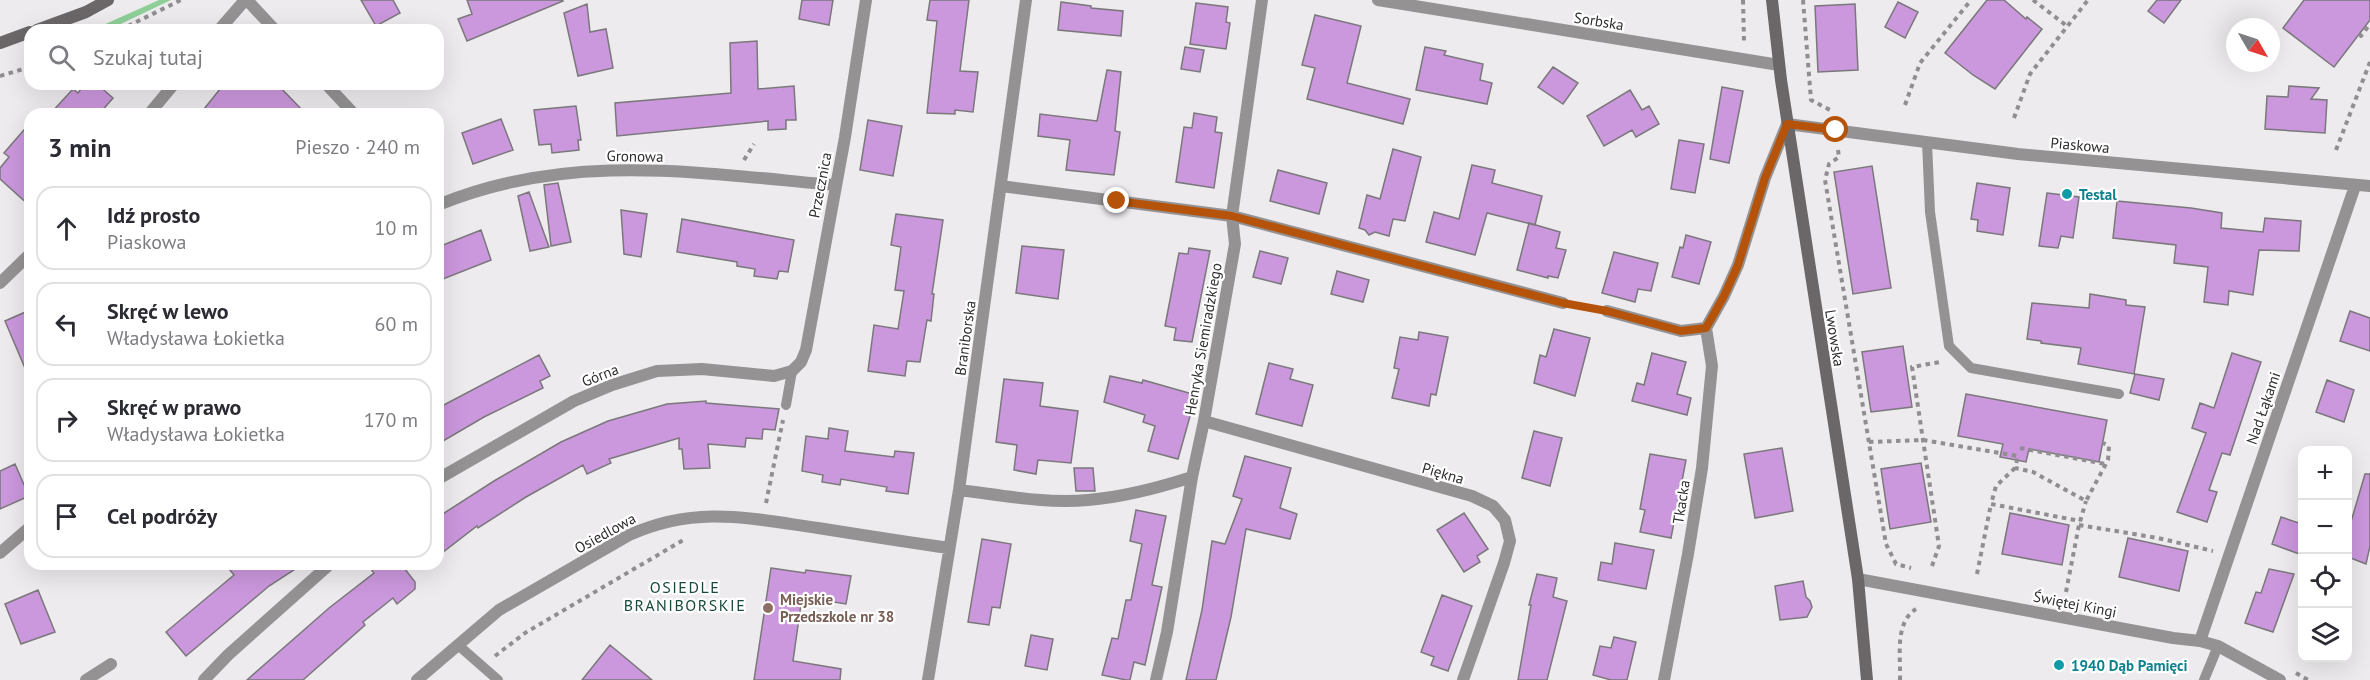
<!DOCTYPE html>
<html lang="pl">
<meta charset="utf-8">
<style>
:root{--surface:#fff;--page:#f7f7f7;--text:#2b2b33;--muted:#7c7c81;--line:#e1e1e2}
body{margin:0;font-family:"PT Sans",sans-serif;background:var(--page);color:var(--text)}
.controls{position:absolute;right:18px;bottom:18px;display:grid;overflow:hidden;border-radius:12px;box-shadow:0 6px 24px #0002}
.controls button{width:54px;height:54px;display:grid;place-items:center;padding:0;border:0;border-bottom:2px solid var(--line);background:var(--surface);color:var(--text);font:30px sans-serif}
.compass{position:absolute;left:2226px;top:18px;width:54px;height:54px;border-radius:50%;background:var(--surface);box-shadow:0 6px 24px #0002;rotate:129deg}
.stop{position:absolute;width:18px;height:18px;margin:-14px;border:4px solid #b45309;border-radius:50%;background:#fff}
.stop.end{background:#b45309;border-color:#fff;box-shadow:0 2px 6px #0008}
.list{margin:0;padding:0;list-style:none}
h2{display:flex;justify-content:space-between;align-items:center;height:78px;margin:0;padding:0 24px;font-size:26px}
h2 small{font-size:20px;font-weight:400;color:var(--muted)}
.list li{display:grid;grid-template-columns:39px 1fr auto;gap:18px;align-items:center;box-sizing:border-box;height:84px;margin:0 12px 12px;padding:0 12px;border:2px solid var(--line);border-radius:18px}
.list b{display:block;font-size:22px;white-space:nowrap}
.list p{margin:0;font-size:20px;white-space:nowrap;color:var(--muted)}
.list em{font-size:20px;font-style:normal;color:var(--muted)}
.icon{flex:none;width:33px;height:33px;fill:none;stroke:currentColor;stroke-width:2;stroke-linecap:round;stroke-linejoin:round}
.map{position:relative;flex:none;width:2370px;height:680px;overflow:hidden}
.search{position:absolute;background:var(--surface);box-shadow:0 6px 24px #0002;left:24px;top:24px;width:420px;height:66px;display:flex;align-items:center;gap:15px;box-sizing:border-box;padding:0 21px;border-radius:18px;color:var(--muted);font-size:22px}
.panel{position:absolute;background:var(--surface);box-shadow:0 6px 24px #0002;left:24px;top:108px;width:420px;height:462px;border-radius:18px}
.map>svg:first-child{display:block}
.green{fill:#8dcf97}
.building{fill:#cb97dd;stroke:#7a787b;stroke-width:1.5}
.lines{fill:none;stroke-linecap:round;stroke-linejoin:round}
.path{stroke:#908e91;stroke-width:4;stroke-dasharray:4.5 4.5;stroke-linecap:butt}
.lane{stroke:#949292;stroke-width:10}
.street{stroke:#949292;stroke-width:12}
.secondary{stroke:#6b6768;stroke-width:12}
.route{stroke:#b45309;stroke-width:8}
.culture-dot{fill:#0f9aa8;stroke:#fff;stroke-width:2}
.education-dot{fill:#8d6e63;stroke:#fff;stroke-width:2}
.labels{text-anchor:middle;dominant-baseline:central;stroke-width:4.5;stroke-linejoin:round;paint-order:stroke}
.street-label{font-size:15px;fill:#2f2e2f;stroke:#fff}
.culture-label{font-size:15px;font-weight:bold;fill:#0d838f;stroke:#fff;text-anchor:start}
.education-label{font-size:15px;font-weight:bold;fill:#785e54;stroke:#fff;text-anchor:start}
.neighbourhood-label{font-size:16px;letter-spacing:1.5px;fill:#174a3a;stroke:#fff}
</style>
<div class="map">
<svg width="2370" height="680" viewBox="0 0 2370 680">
<rect width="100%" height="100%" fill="#eeebef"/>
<path class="green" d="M159,0H171L108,30H92Z"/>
<path class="building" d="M361,0H393L400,13L376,26Z
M467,0H562L563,1L467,41L458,19L472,14Z
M802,0H833L829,25L799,19Z
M930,0H969L960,71L978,72L973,112L955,110V114L927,113L937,21L927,20Z
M1987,0H2004L2026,19L2027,17L2042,29L1995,89L1973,75L1945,53Z
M2157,0H2181L2164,23L2148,11Z
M2304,0H2370V20L2334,67L2283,28Z
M1061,2L1091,6V8L1123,11L1121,36L1058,30Z
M1898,2L1918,12L1905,38L1885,27Z
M1196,3L1228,7L1226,22L1230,23L1226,49L1190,44Z
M587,4L590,32L606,29L613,68L578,76L564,13Z
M1855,4L1858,70L1818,72L1815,6Z
M1315,15L1361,26L1347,83L1410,99L1403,124L1307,99L1315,68L1302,65Z
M757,41L758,89L794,86L796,120H786V129L768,130V121L617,136L615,103L731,93L730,43Z
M1185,47L1204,50L1200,72L1181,69Z
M1425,47L1446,51L1444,55L1483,64L1480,80L1492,83L1487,104L1416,90Z
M1553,67L1578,83L1563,104L1538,87Z
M1107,70L1121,72L1115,131L1120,132L1114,175L1066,170L1070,140L1038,136L1040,114L1097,121Z
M85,84H97L113,98L100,113L102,114H50L73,89L78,93Z
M224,84H277L306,114H200Z
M2289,86L2319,88L2311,99L2327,100L2325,133L2265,129L2267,96L2288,97Z
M1722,87L1743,91L1729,163L1710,159Z
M1630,90L1642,110L1649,106L1659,124L1636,137L1632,130L1604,146L1587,116Z
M576,106L581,140H578L579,150L552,153L551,144L539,145L534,110Z
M1194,113L1217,117L1215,132L1222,133L1214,188L1176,182L1184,127L1192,128Z
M501,119L513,150L473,164L462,133Z
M868,120L902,126L893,176L860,170Z
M30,123V206L0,179V168L9,157L4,153Z
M1679,140L1704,144L1695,193L1671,189Z
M1393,149L1421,157L1405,221L1393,219L1389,236L1375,232L1369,235L1365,230L1359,228L1367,195L1380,199Z
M1472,165L1495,170L1492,183L1542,196L1535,225L1487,213L1475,255L1426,242L1434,212L1459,219Z
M1872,166L1891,288L1853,294L1834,172Z
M1278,170L1327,183L1319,214L1270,201Z
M558,183L571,242L551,246L544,185Z
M1977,183L2010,188L2003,235L1977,231L1978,220L1971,219Z
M529,192L549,247L530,251L518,196Z
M2047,193L2079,197L2073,238L2061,236L2058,248L2039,246Z
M2117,201L2191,208L2222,213L2221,228L2263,232L2265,218L2301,221L2299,251L2259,250L2253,295L2229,291L2228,305L2204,302L2208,267L2174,263L2176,245L2113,238Z
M621,210L647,214L641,257L624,254Z
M896,214L943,220L932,294H934L931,321L927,320L920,362L907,361L905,376L868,371L874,325L898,329L904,291L895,290L901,247L891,245Z
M682,219L794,240L788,272L779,271L777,279L754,276L755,269L737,266V262L677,252Z
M1529,223L1560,232L1556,248L1566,250L1558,278L1548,276V278L1517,270Z
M481,230L491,260L438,281V247Z
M1686,235L1711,242L1699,284L1672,277L1680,247L1683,248Z
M1022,246L1064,250L1058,299L1016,293Z
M1189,248L1210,251L1192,342L1174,340L1176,328L1165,326L1179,253L1188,254Z
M1260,251L1288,258L1281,284L1253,277Z
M1614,252L1658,263L1651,291L1638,289L1635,302L1602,293Z
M1337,271L1369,280L1363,302L1331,294Z
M2090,294L2126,300V305L2145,307L2134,374L2078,364L2081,348L2041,343V341L2027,339L2032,303L2089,308Z
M30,310V380L5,321Z
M2350,311L2370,318V351L2340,341Z
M1554,329L1590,338L1575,396L1534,383L1540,355L1546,357Z
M1419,332L1448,337L1436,395L1431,394L1429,406L1392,398L1399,369L1394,368L1400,337L1418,340Z
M1903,346L1912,407L1871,412L1862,352Z
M1652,353L1686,362L1677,394L1691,398L1687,415L1632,401L1637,383L1644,385Z
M2232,353L2261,362L2230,455L2222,453L2209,490L2217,492L2207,522L2177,512L2206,433L2192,428L2200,403L2214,408Z
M539,355L550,376L540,381L543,388L484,417L438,444V408Z
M1269,363L1293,369L1290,379L1313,385L1302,426L1256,414Z
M2135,374L2164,379L2159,400L2130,393Z
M1110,376L1142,383L1143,380L1196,395L1178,459L1148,451L1155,426L1143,422L1145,415L1104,402Z
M1004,379L1043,383L1040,406L1078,411L1071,463L1038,460L1036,474L1014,470L1017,445L996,442Z
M2327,380L2354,390L2344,422L2316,412Z
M1966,394L2107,420L2099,462L2029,449L2026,462L2000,457L2003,444L1958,436Z
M706,401V403L779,409L775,430L763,429L762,439L746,438L745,447L708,444L710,468L684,469L682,449H679V438L609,459L611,463L587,474L583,465L526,497L478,528L477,526L438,556V517L494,481L561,442L608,421L667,404Z
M829,428L848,431L845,451L894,457L895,451L914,453L908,494L886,491L887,487L841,479L840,485L822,482L823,475L802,471L806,436L828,439Z
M1534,431L1562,438L1550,486L1522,478Z
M1782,448L1793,511L1755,518L1744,454Z
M1650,454L1686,460L1671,538L1640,532L1645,510L1640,509Z
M1245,456L1291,468L1280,508L1297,514L1290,539L1246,529L1231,617L1216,680H1186L1202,610L1212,541L1225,544L1242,499L1233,496Z
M1921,463L1931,522L1890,529L1881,469Z
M15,464L29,496L0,509V471Z
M1074,468H1093L1095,491H1076Z
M2365,474H2370V546L2366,564L2348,557V532Z
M1136,510L1166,516L1152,585L1162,587L1145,665L1134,662L1130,680H1126L1102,675L1112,638L1118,639L1126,600H1131L1142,544L1130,541Z
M1464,513L1488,549L1477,556L1480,562L1464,572L1437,530Z
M2010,513L2069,525L2062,565L2002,554Z
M2281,517L2302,524V555L2272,544Z
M2128,538L2188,551L2179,591L2119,577Z
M982,539L1011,544L1000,608L992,607L989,625L968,622Z
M1615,543L1654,550L1646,589L1598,580L1601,562L1612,564Z
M225,564H303L269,586L186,656L166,632L234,575Z
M367,564H401L415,582V589L397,604L393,598L363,622L365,625L303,680H247L329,608L374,573Z
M771,568L805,573L806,570L851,576L846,604L802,597L793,661L841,669L840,680H754Z
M2269,569L2294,574L2273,632L2245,623L2256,592L2261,593Z
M1537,574L1557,578L1553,597L1567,601L1547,680H1518L1531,605H1529Z
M1803,581L1806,597L1810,601L1812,607L1807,617L1780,620L1775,586Z
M38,590L55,632L21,644L5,604Z
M1442,595L1472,606L1448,671L1431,665L1434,657L1421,652Z
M1031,635L1053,639L1047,670L1025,666Z
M1614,637L1636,642L1627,680H1611L1593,675L1600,646L1611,648Z
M610,645L652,680H582Z"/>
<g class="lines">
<path class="path" d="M1743,0L1744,42
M1803,0L1811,100L1830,110
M2033,0L2067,26
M120,30L181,0
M2360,34L2361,36L2370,24
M0,76L30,67
M1905,105L1920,63L1971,0
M2014,118L2030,74L2088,0
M1838,150L1839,157L1829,164L1825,180L1886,544L1896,564L1911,568
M2336,150L2370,62
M744,160L754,144
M1869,442L1923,440L2018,456L2015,468L2033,472L2086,501L2108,460L2109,446L2103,443
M2020,448L2105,464
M2015,468L1996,486L1991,504L2080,521
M766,503L783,420
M2079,525L2158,538L2213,551
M1932,566L1939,546L1912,367L1940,362
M1977,574L1991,504
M2066,592L2079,525L2086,501
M495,656L525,633L685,539
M2296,673L2308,680
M1900,680C1901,657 1894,623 1916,609"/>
<path class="lane" d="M1927,142L1930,212L1949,346L1971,368L2119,394
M786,405L792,371
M458,645L498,680
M2204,680L2218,646"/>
<path class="street" d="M247,0L275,30
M1378,0L1779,65
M219,30L245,0
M326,84L354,114
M149,114L174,84
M1001,186L1232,216L1563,303
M438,205C568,151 699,173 834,185
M0,283L30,254
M1607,311L1681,331L1706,328
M1706,328L1724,296L1738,265L1765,178L1787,124L2018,154L2370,186
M1204,421L1472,496L1493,506L1505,520L1510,541L1504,563L1463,680
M438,479L574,401L612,385L657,371L702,369L774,376L792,371L801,362L806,350L845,137L866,0
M959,490C1001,495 1045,504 1088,500C1124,497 1158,488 1192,477
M0,553L30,527
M1858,579L2173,638L2200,641L2218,646L2280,680
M2200,641L2355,186
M86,680L111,664
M204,680L228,655L330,564
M417,680L499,610L629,535C696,505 748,518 818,528C862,535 906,542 949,548
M928,680L959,490L1026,0
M1156,680L1167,632L1192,477L1204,421L1235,244L1232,216L1262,0
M1664,680L1688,554L1702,468L1712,366L1706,328"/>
<path class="secondary" d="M1772,0L1781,80L1858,579L1867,680
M37,30L86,12L108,0
M0,43L30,32"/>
</g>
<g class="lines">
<path class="route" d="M1117,201L1232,216L1563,303L1607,311L1681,331L1706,328L1724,296L1738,265L1765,178L1787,124L1836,130"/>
</g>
<g class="culture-dot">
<circle cx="2067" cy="194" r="6"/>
<circle cx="2059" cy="665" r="6"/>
</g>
<circle class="education-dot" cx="768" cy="608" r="6"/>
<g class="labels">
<g class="street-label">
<text transform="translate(1599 21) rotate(9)">Sorbska</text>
<text transform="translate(2080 145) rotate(5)">Piaskowa</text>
<text transform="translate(635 156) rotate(1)">Gronowa</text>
<text transform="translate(820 185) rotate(-79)">Przecznica</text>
<text transform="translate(965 338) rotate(-82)">Braniborska</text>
<text transform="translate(1835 338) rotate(81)">Lwowska</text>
<text transform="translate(1203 339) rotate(-80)">Henryka Siemiradzkiego</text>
<text transform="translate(600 375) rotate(-21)">Górna</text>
<text transform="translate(2263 408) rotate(-71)">Nad Łąkami</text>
<text transform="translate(1443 473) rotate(16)">Piękna</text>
<text transform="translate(1681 502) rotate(-81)">Tkacka</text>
<text transform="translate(605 533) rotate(-29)">Osiedlowa</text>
<text transform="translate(2075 604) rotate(11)">Świętej Kingi</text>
</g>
<g class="culture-label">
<text x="2079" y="194">Testal</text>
<text x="2071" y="665">1940 Dąb Pamięci</text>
</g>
<g class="education-label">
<text x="780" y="599">Miejskie<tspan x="780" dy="17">Przedszkole nr 38</tspan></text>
</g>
<g class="neighbourhood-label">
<text x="685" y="587">OSIEDLE<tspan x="685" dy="18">BRANIBORSKIE</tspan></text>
</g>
</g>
</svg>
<div class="controls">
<button>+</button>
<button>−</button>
<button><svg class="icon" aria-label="locate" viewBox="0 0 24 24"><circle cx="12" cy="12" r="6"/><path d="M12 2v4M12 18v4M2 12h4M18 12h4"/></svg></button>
<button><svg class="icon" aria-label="layers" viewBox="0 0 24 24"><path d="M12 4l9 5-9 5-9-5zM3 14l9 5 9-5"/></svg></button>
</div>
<svg class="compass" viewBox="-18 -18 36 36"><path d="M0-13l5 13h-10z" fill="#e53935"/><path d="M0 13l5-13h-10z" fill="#7c7c81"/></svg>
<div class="stop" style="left:1836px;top:130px"></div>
<div class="stop end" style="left:1117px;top:201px"></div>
<div class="search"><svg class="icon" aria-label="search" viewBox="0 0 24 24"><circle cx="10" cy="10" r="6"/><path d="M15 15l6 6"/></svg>Szukaj tutaj</div>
<section class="panel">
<h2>3 min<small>Pieszo · 240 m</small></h2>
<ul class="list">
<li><svg class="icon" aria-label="ahead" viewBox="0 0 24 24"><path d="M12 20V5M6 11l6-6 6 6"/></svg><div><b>Idź prosto</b><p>Piaskowa</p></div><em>10 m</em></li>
<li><svg class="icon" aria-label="left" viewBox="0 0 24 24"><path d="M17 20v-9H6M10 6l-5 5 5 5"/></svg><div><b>Skręć w lewo</b><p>Władysława Łokietka</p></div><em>60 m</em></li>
<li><svg class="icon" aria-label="right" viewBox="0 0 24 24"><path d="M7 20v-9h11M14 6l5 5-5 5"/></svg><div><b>Skręć w prawo</b><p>Władysława Łokietka</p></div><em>170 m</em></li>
<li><svg class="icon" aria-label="arrive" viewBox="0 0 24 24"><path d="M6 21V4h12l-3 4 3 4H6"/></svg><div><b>Cel podróży</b></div></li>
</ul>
</section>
</div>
